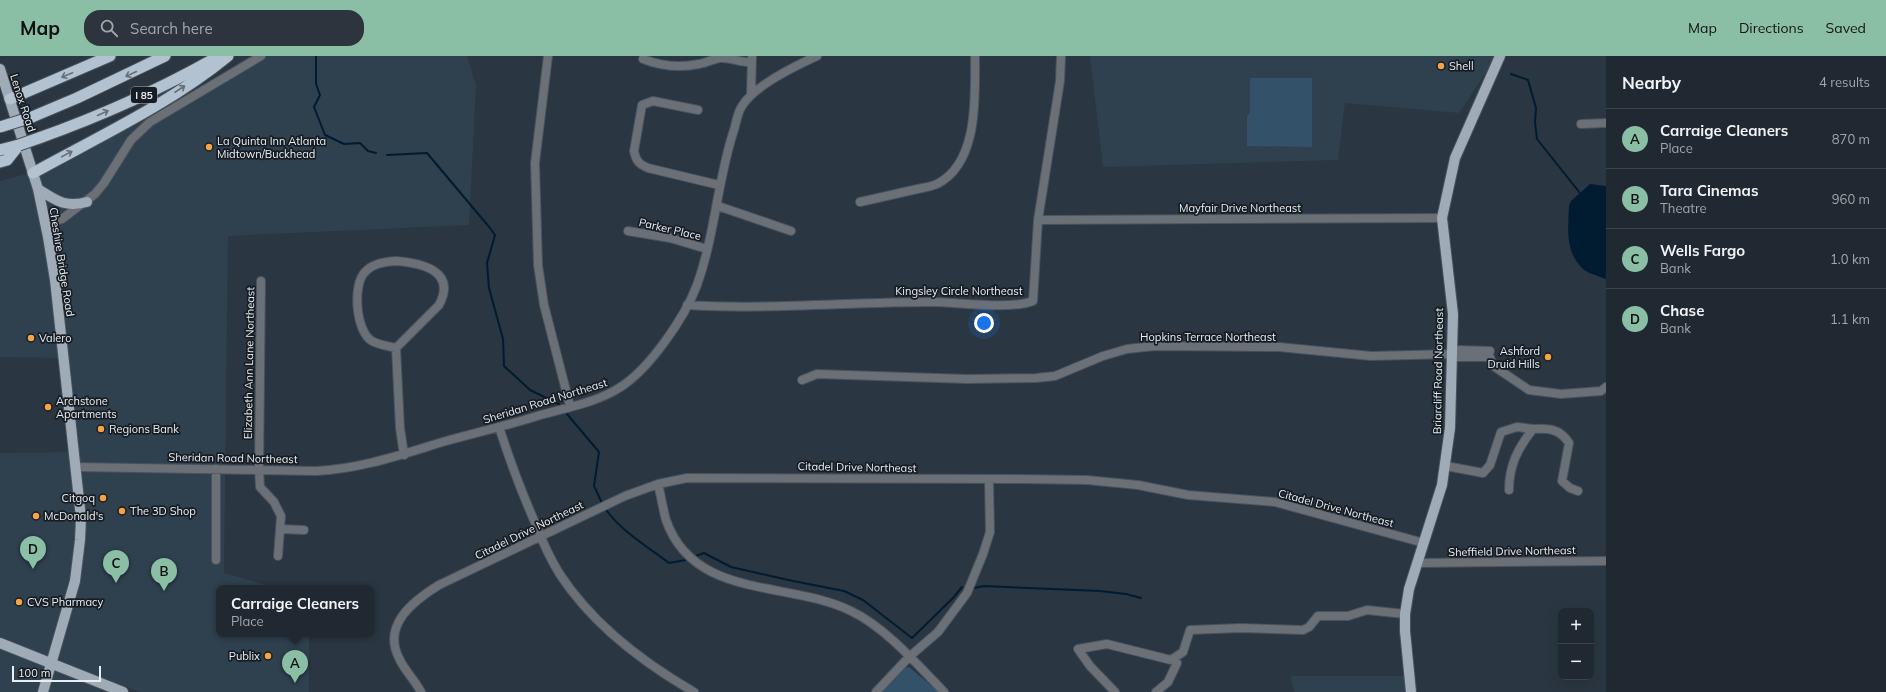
<!DOCTYPE html>
<meta charset="utf-8">
<style>
:root{--surface:#202831;--page:#2d343d;--text:#f1f3f6;--muted:#a2a6ab;--line:#3d444d;--accent:#8abfa5}
body{margin:0;font-family:Mulish,sans-serif;background:var(--page);color:var(--text)}
.controls{position:absolute;right:12px;bottom:12px;display:grid;overflow:hidden;border-radius:8px;box-shadow:0 4px 16px #0002}
.controls button{width:36px;height:36px;display:grid;place-items:center;padding:0;border:0;border-bottom:1px solid var(--line);background:var(--surface);color:var(--text);font:20px sans-serif}
.scale{position:absolute;left:12px;bottom:10px;width:89px;box-sizing:border-box;padding-left:4px;border:2px solid #e7eef5;border-top:0;font-size:11px;line-height:14px;white-space:nowrap;color:#e7eef5;-webkit-text-stroke:3px #171d22;paint-order:stroke}
.you{position:absolute;left:984px;top:267px;width:14px;height:14px;margin:-10px;border:3px solid #fff;border-radius:50%;background:#1a73e8;box-shadow:0 0 0 6px #1a73e833}
.badge{display:grid;place-items:center;width:26px;height:26px;border-radius:50%;background:var(--accent);color:#111;font-size:13px;font-weight:700}
.pin{position:absolute;translate:-50% -33px;filter:drop-shadow(0 1px 2px #0008)}
.pin::after{content:'';position:absolute;top:21px;width:14px;height:12px;background:inherit;clip-path:polygon(0 0,100% 0,50% 100%)}
.popup{position:absolute;left:216px;top:529px;width:158px;height:52px;box-sizing:border-box;display:grid;place-content:center;border-radius:8px;background:var(--surface);filter:drop-shadow(0 1px 3px #0005);font-size:13px;white-space:nowrap;color:var(--muted)}
.popup b{font-size:15px;color:var(--text)}
.popup::after{content:'';position:absolute;left:50%;top:100%;margin-left:-8px;border:8px solid transparent;border-top-color:var(--surface)}
.list{margin:0;padding:0;list-style:none}
h2{display:flex;justify-content:space-between;align-items:center;height:52px;margin:0;padding:0 16px;font-size:17px}
h2 small{font-size:13px;font-weight:400;color:var(--muted)}
.list li{display:grid;grid-template-columns:26px 1fr auto;gap:12px;align-items:center;box-sizing:border-box;height:60px;padding:0 16px;border-top:1px solid var(--line)}
.list b{display:block;font-size:15px;white-space:nowrap}
.list p{margin:0;font-size:13px;white-space:nowrap;color:var(--muted)}
.list em{font-size:13px;font-style:normal;color:var(--muted)}
.icon{flex:none;width:22px;height:22px;fill:none;stroke:currentColor;stroke-width:2;stroke-linecap:round;stroke-linejoin:round}
.map{position:relative;flex:none;width:1606px;height:636px;overflow:hidden}
header{display:flex;align-items:center;gap:24px;box-sizing:border-box;height:56px;padding:0 20px;background:var(--accent);color:#111}
header strong{font-size:19px}
nav{display:flex;gap:22px;margin-inline-start:auto;font-size:14px}
.search{width:280px;height:36px;background:var(--page);display:flex;align-items:center;gap:10px;box-sizing:border-box;padding:0 14px;border-radius:16px;color:var(--muted);font-size:15px}
main{display:flex}
aside{flex:1;background:var(--surface)}
.map>svg:first-child{display:block}
.built{fill:#2f404f}
.green{fill:#34516a}
.water{fill:#011b30}
.lines{fill:none;stroke-linecap:round;stroke-linejoin:round}
.stream{stroke:#011b30;stroke-width:2}
.minor-casing{stroke:#48535e;stroke-width:10}
.major-casing{stroke:#48535e;stroke-width:12}
.highway-casing{stroke:#48535e;stroke-width:13}
.minor{stroke:#6a7076;stroke-width:8}
.major{stroke:#9fabb6;stroke-width:10}
.highway{stroke:#b3c2d0;stroke-width:11}
.highway-bridge-casing{stroke:#48535e;stroke-width:13;stroke-linecap:butt}
.highway-bridge{stroke:#b3c2d0;stroke-width:11}
.oneway{stroke:#657079}
.poi-dot{fill:#f5a346;stroke:#171d22;stroke-width:1.5}
.labels{text-anchor:middle;dominant-baseline:central;stroke-width:3.5;stroke-linejoin:round;paint-order:stroke}
.shield{fill:#171d22;stroke:#a9afb6;stroke-width:1}
.shield-label{font-size:10px;font-weight:bold;fill:#e7eef5}
.poi-label{font-size:11px;fill:#e7eef5;stroke:#171d22;text-anchor:start}
.street-label{font-size:11px;fill:#e7eef5;stroke:#171d22}
</style>
<header>
<strong>Map</strong>
<div class="search"><svg class="icon" aria-label="search" viewBox="0 0 24 24"><circle cx="10" cy="10" r="6"/><path d="M15 15l6 6"/></svg>Search here</div>
<nav><a>Map</a><a>Directions</a><a>Saved</a></nav>
</header>
<main>
<div class="map">
<svg width="1606" height="636" viewBox="0 0 1606 636">
<rect width="100%" height="100%" fill="#2a3641"/>
<path class="built" d="M261,0H467L476,29L469,169L228,180L224,517L277,532H219V578H309V636H140L105,623L101,636H0V397L73,396L66,302L0,301V125L34,116L134,70Z
M1090,0H1497L1459,57L1345,47L1338,104L1103,111Z
M1291,620H1409L1411,636H1294Z"/>
<path class="green" d="M1250,22H1312V91L1247,90V60L1250,57Z
M909,611L939,636H882L905,612Z"/>
<path class="water" d="M1590,128L1606,130V223C1599,220 1589,218 1583,213C1565,196 1568,173 1569,150L1571,145Z"/>
<g class="lines">
<path class="stream" d="M316,0V28L320,39L314,51L325,79L344,88L360,87L368,95L376,97
M1511,18L1528,24L1536,52L1535,66L1537,83L1580,137
M387,99L427,97L490,172L495,179L487,207L489,232L503,283L504,310L530,334L559,348
M567,358L599,396L594,430L602,447
M607,455C619,473 652,494 669,507L686,504
M696,500L704,497L731,511L793,525L844,535L863,544L912,582L953,542L962,531
M974,532L984,530L1100,535L1126,538L1141,542"/>
<defs>
<path id="minor" d="M548,0L535,107L538,209L544,249L570,350
M643,3C661,10 680,12 699,8C706,7 713,3 720,2C731,1 741,7 751,6
M751,39L752,0
M698,54L653,45L642,49L634,95C636,105 639,108 648,112L719,129
M1581,68L1606,67
M860,146C878,142 895,138 913,134C921,132 930,131 937,128C979,107 975,40 975,0
M718,150L791,175
M1038,164L1442,162
M46,168L62,163L95,138L104,127L131,84L150,66L261,0
M628,175L670,182L707,193
M396,205C422,207 457,215 439,249L396,292C389,290 379,289 372,285C356,276 352,229 365,216C373,207 385,206 396,205Z
M261,225L259,414L260,431L274,446L281,460L278,500
M687,249C768,254 849,246 930,246C957,246 1010,254 1033,245L1038,164L1060,25L1061,0
M396,292L400,372L404,399
M1453,298L1457,301H1490L1492,309L1529,334L1561,338L1601,335L1606,331
M1453,298L1457,294L1490,295
M802,324L817,318L967,323L1036,322L1055,320L1103,300L1127,293L1155,290L1279,291L1371,300L1453,298
M499,371C510,405 522,438 537,471C543,487 550,502 559,517C592,568 642,606 694,636
M1446,410L1483,417L1490,409L1501,376L1517,371L1533,373
M76,411L316,415C361,413 403,398 446,385C475,377 505,370 534,361C560,353 596,347 619,332C649,314 685,261 697,229C715,179 717,127 733,77C736,69 737,57 742,50C754,30 795,10 817,0
M658,428C661,440 663,453 666,464C694,544 788,524 851,555C885,571 918,609 944,636
M1509,434C1509,409 1518,392 1533,373C1549,372 1560,373 1569,387L1562,425L1570,432L1578,435
M280,473L304,474
M216,504V413
M1417,507L1606,505
M421,636C415,624 404,614 399,602C382,569 413,545 439,529L625,440L658,428L687,422L1020,423L1087,424L1138,429L1188,439L1275,446L1424,487
M876,636L909,601L938,576L967,537L983,498L990,476L989,424
M1115,636L1090,610L1078,593L1107,588L1171,604L1183,596L1190,574L1241,572L1303,574L1309,571L1318,560H1348L1367,554L1405,558
M1156,636L1168,626L1177,607L1173,603"/>
<path id="major" d="M0,13L38,133L48,181L55,224L81,462L80,484L75,525L43,636
M38,133C56,144 64,152 87,146
M0,587L123,636
M1411,636L1405,575V558L1409,533L1442,429L1450,372L1453,258L1442,162L1455,102L1500,0"/>
<path id="highway" d="M10,43L110,0
M32,61L77,42L165,0
M39,82C101,60 161,33 219,0
M0,94L19,89
M0,106L7,104L19,89
M33,117C98,81 171,47 228,0"/>
</defs>
<use href="#minor" class="minor-casing"/>
<use href="#major" class="major-casing"/>
<use href="#highway" class="highway-casing"/>
<use href="#minor" class="minor"/>
<use href="#major" class="major"/>
<use href="#highway" class="highway"/>
<defs>
<path id="highway-bridge" d="M0,71L32,61
M19,89L39,82"/>
</defs>
<use href="#highway-bridge" class="highway-bridge-casing"/>
<use href="#highway-bridge" class="highway-bridge"/>
</g>
<defs><path id="oneway-shaft" d="M-6 0H5M1.5-3L5.5 0L1.5 3" fill="none" stroke-width="1.6" stroke-linecap="round" stroke-linejoin="round"/></defs>
<g class="oneway">
<use href="#oneway-shaft" transform="translate(131 18) rotate(155)"/>
<use href="#oneway-shaft" transform="translate(67 19) rotate(157)"/>
<use href="#oneway-shaft" transform="translate(180 33) rotate(-33)"/>
<use href="#oneway-shaft" transform="translate(103 57) rotate(-24)"/>
<use href="#oneway-shaft" transform="translate(67 98) rotate(-28)"/>
</g>
<g class="poi-dot">
<circle cx="1441" cy="10" r="4"/>
<circle cx="209" cy="91" r="4"/>
<circle cx="31" cy="282" r="4"/>
<circle cx="1548" cy="301" r="4"/>
<circle cx="48" cy="351" r="4"/>
<circle cx="101" cy="373" r="4"/>
<circle cx="103" cy="442" r="4"/>
<circle cx="122" cy="455" r="4"/>
<circle cx="36" cy="460" r="4"/>
<circle cx="19" cy="546" r="4"/>
<circle cx="268" cy="600" r="4"/>
</g>
<g class="labels">
<rect class="shield" x="131" y="31" width="26" height="16" rx="3"/>
<g class="shield-label">
<text x="144" y="39">I 85</text>
</g>
<g class="poi-label">
<text x="1449" y="10">Shell</text>
<text x="217" y="85">La Quinta Inn Atlanta<tspan x="217" dy="13">Midtown/Buckhead</tspan></text>
<text x="39" y="282">Valero</text>
<text x="1540" y="295" text-anchor="end">Ashford<tspan x="1540" dy="13">Druid Hills</tspan></text>
<text x="56" y="345">Archstone<tspan x="56" dy="13">Apartments</tspan></text>
<text x="109" y="373">Regions Bank</text>
<text x="95" y="442" text-anchor="end">Citgoq</text>
<text x="130" y="455">The 3D Shop</text>
<text x="44" y="460">McDonald's</text>
<text x="27" y="546">CVS Pharmacy</text>
<text x="260" y="600" text-anchor="end">Publix</text>
</g>
<g class="street-label">
<text transform="translate(23 47) rotate(72)">Lenox Road</text>
<text x="1240" y="152">Mayfair Drive Northeast</text>
<text transform="translate(670 173) rotate(13)">Parker Place</text>
<text transform="translate(62 206) rotate(81)">Cheshire Bridge Road</text>
<text x="959" y="235">Kingsley Circle Northeast</text>
<text x="1208" y="281">Hopkins Terrace Northeast</text>
<text transform="translate(249 307) rotate(-89)">Elizabeth Ann Lane Northeast</text>
<text transform="translate(1438 315) rotate(-89)">Briarcliff Road Northeast</text>
<text transform="translate(545 345) rotate(-17)">Sheridan Road Northeast</text>
<text transform="translate(233 402) rotate(1)">Sheridan Road Northeast</text>
<text transform="translate(857 411) rotate(1)">Citadel Drive Northeast</text>
<text transform="translate(1336 452) rotate(15)">Citadel Drive Northeast</text>
<text transform="translate(529 474) rotate(-26)">Citadel Drive Northeast</text>
<text transform="translate(1512 495) rotate(-1)">Sheffield Drive Northeast</text>
</g>
</g>
</svg>
<div class="controls">
<button>+</button>
<button>−</button>
</div>
<div class="scale">100 m</div>
<div class="you"></div>
<div class="pin badge" style="left:295px;top:627px">A</div>
<div class="popup"><b>Carraige Cleaners</b>Place</div>
<div class="pin badge" style="left:164px;top:535px">B</div>
<div class="pin badge" style="left:116px;top:527px">C</div>
<div class="pin badge" style="left:33px;top:513px">D</div>
</div>
<aside>
<h2>Nearby<small>4 results</small></h2>
<ul class="list">
<li><span class="badge">A</span><div><b>Carraige Cleaners</b><p>Place</p></div><em>870 m</em></li>
<li><span class="badge">B</span><div><b>Tara Cinemas</b><p>Theatre</p></div><em>960 m</em></li>
<li><span class="badge">C</span><div><b>Wells Fargo</b><p>Bank</p></div><em>1.0 km</em></li>
<li><span class="badge">D</span><div><b>Chase</b><p>Bank</p></div><em>1.1 km</em></li>
</ul>
</aside>
</main>
